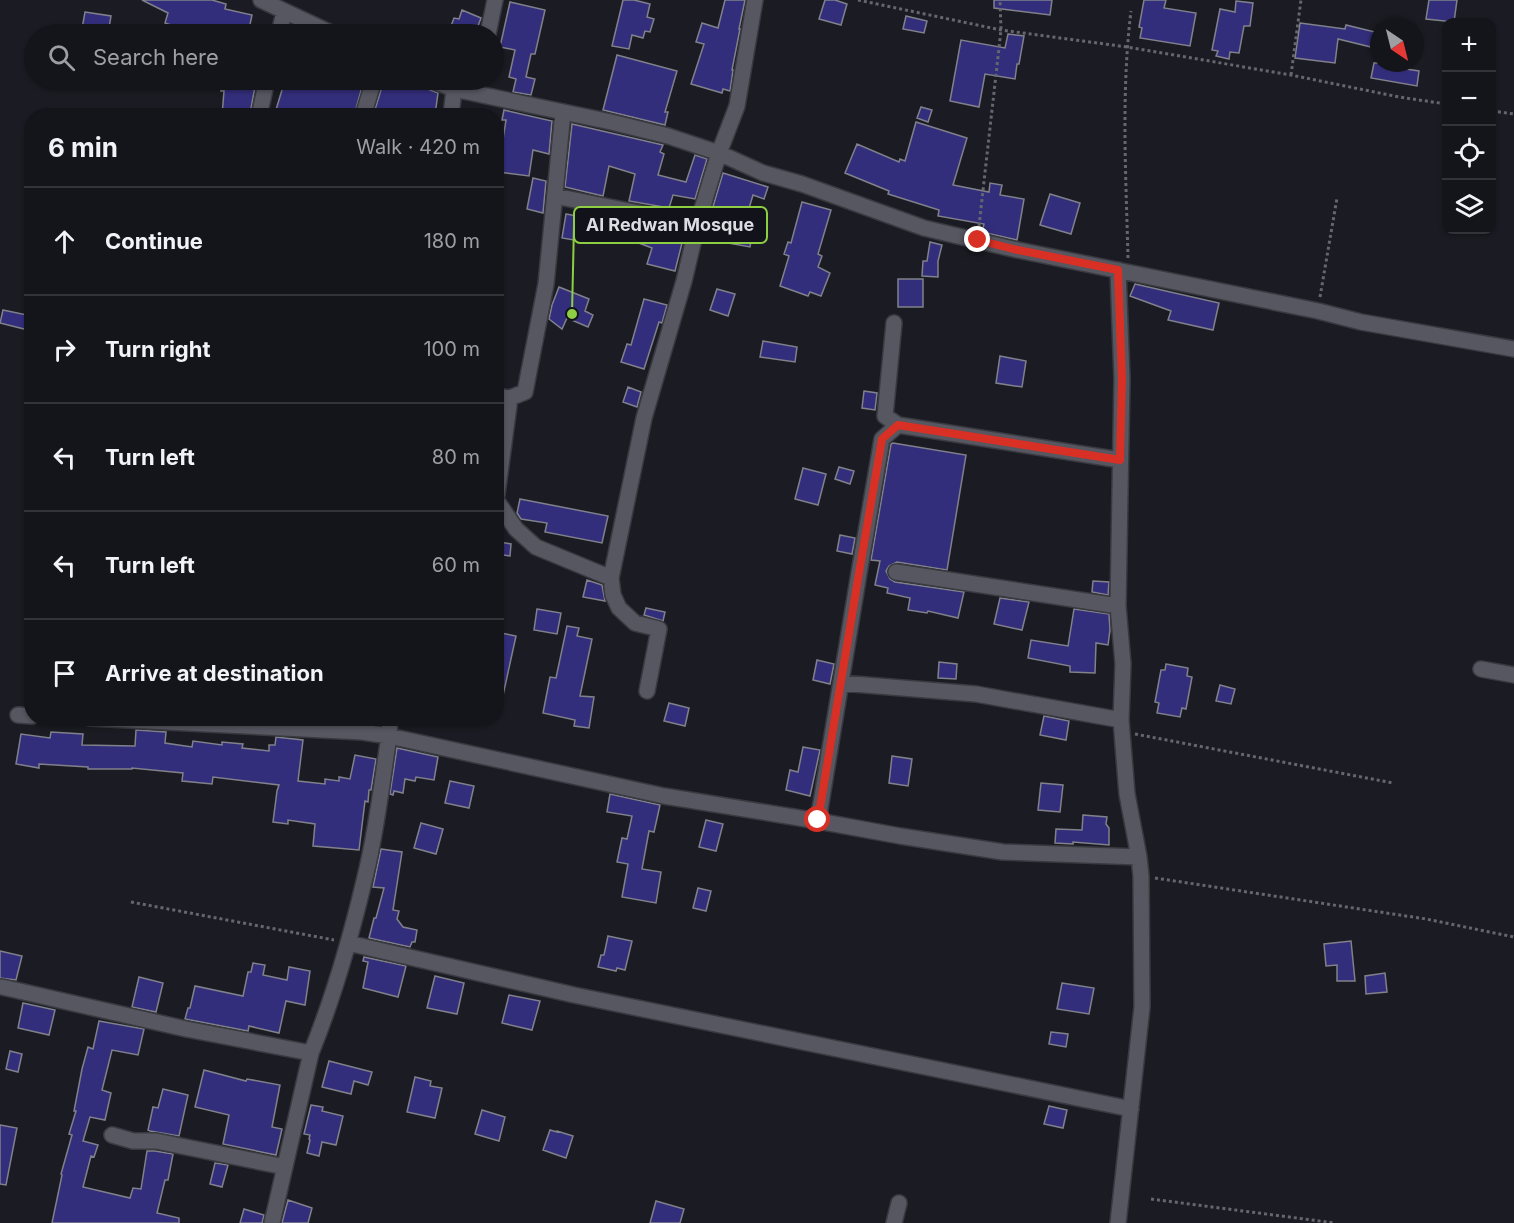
<!DOCTYPE html>
<meta charset="utf-8">
<style>
:root{--surface:#14151a;--page:#1d1e23;--text:#f1f3f6;--muted:#9d9fa2;--line:#333439}
body{margin:0;font-family:Inter,sans-serif;background:var(--page);color:var(--text)}
.controls{position:absolute;right:18px;top:18px;display:grid;overflow:hidden;border-radius:12px;box-shadow:0 2px 4px #0004}
.controls button{width:54px;height:54px;display:grid;place-items:center;padding:0;border:0;border-bottom:2px solid var(--line);background:var(--surface);color:var(--text);font:30px sans-serif}
.compass{position:absolute;left:1370px;top:18px;width:54px;height:54px;border-radius:50%;background:var(--surface);box-shadow:0 2px 4px #0004;rotate:145deg}
.stop{position:absolute;width:18px;height:18px;margin:-14px;border:4px solid #d93025;border-radius:50%;background:#fff}
.stop.end{background:#d93025;border-color:#fff;box-shadow:0 2px 6px #0008}
.list{margin:0;padding:0;list-style:none}
h2{display:flex;justify-content:space-between;align-items:center;height:78px;margin:0;padding:0 24px;font-size:26px}
h2 small{font-size:20px;font-weight:400;color:var(--muted)}
.list li{display:grid;grid-template-columns:39px 1fr auto;gap:18px;align-items:center;box-sizing:border-box;height:108px;padding:0 24px;border-top:2px solid var(--line)}
.list b{display:block;font-size:22px;white-space:nowrap}
.list em{font-size:20px;font-style:normal;color:var(--muted)}
.icon{flex:none;width:33px;height:33px;fill:none;stroke:currentColor;stroke-width:2;stroke-linecap:round;stroke-linejoin:round}
.map{position:relative;flex:none;width:1514px;height:1223px;overflow:hidden}
.search{position:absolute;background:var(--surface);box-shadow:0 2px 4px #0004;left:24px;top:24px;width:480px;height:66px;display:flex;align-items:center;gap:15px;box-sizing:border-box;padding:0 21px;border-radius:33px;color:var(--muted);font-size:22px}
.panel{position:absolute;background:var(--surface);box-shadow:0 2px 4px #0004;left:24px;top:108px;width:480px;height:618px;border-radius:24px}
.map>svg:first-child{display:block}
.building{fill:#332e7b;stroke:#80818b;stroke-width:1.5}
.lines{fill:none;stroke-linecap:round;stroke-linejoin:round}
.minor-casing{stroke:#393a40;stroke-width:18}
.path{stroke:#66676e;stroke-width:3;stroke-dasharray:3 3;stroke-linecap:butt}
.minor{stroke:#565761;stroke-width:15}
.route{stroke:#d93025;stroke-width:8}
.leader{fill:none;stroke:#8ece43;stroke-width:2}
.callout-dot{fill:#8ece43;stroke:#12131a;stroke-width:2}
.callout{fill:#12131a;stroke:#8ece43;stroke-width:2}
.callout-label{font-size:18px;text-anchor:middle;font-weight:bold;fill:#dcdde3}
</style>
<div class="map">
<svg width="1514" height="1223" viewBox="0 0 1514 1223">
<rect width="100%" height="100%" fill="#1b1c23"/>
<path class="building" d="M142,0H212L226,4L225,9L252,15L248,34H214L193,29L192,32L165,23L168,13Z
M623,0H634L650,4L647,17L654,19L650,32L645,31L643,38L632,35L629,49L612,46Z
M725,0H745L739,29H740L732,70H733L730,91L723,89L722,93L691,84L704,44L696,42L702,23L718,28Z
M825,0H835L847,4L841,25L819,19Z
M994,0H1052L1050,15L994,8Z
M1144,0H1166L1164,8L1196,13L1190,46L1140,38L1142,28L1139,27Z
M1429,0H1457L1454,22L1426,19Z
M1236,1L1253,3L1250,26H1244L1239,53L1230,52L1229,59L1216,56L1218,51L1212,50L1220,9L1235,12Z
M510,2L545,10L535,54H531L526,77L535,79L531,95L513,92L516,79L509,77L515,50L500,47Z
M462,10L481,18L475,34H448L454,18L459,19Z
M85,12L111,16L108,34H81Z
M906,16L927,21L924,33L903,29Z
M1300,23L1345,29L1346,25L1375,32L1371,47L1338,39L1335,63L1295,58Z
M1008,34L1024,36L1019,64H1017L1015,79L985,74L979,107L950,101L961,40L1005,48Z
M617,55L677,71L665,112H668L665,125L603,110Z
M1374,63H1400L1399,68L1419,71L1417,86L1371,78Z
M222,80L256,81L250,114H247V116H222L224,91H221Z
M285,80H364L354,116H314L302,112V116H283L275,113Z
M384,80H410L406,86L428,89L438,93L435,115L391,109L388,116H373Z
M921,107L932,110L928,122L917,118Z
M504,110L552,121L549,154L533,150L529,176L498,172L506,120H502Z
M916,122L967,138L953,185L989,192L990,183L1002,185L1000,195L1024,199L1017,240L982,232L984,224L938,216L939,210L888,194L889,191L845,173L857,144L899,162L900,159L905,161Z
M572,124L663,145L660,152L664,154L658,175L686,182L695,155L707,159L695,199L673,195L669,208L629,201L635,174L609,166L603,196L565,187Z
M723,173L768,187L764,199L753,195L743,228L753,229L750,247L722,242L723,233L706,230Z
M533,178L546,181L543,213L527,209Z
M1050,194L1080,203L1071,234L1040,225Z
M802,202L831,210L818,254L822,256L818,267L830,273L821,296L810,292L808,296L780,286L789,256L784,254L788,242L791,243Z
M566,214L589,218L585,242L562,238Z
M621,219L685,231L675,271L647,264L652,248L615,234Z
M930,242L942,245L938,261V277L922,276L923,261H927Z
M898,279H923V307H898Z
M1135,284L1219,303L1213,330L1168,320L1171,311L1130,296Z
M559,287L589,299L585,311L593,315L588,327L567,318L562,329L549,319L552,305Z
M717,289L735,294L728,316L710,310Z
M644,299L667,305L662,323L659,322L644,369L621,362L627,344L631,345Z
M3,310L32,316V331L0,323Z
M763,341L797,347L795,362L760,357Z
M1000,356L1026,361L1022,387L996,383Z
M628,387L641,392L637,407L623,402Z
M864,391L877,393L875,410L862,408Z
M893,443L966,455L947,570L897,562L889,566L886,571L890,579L895,582L964,592L958,618L928,611L927,613L908,610L910,598L887,593L888,588L875,585L880,561L871,560L891,444Z
M839,467L854,471L850,484L835,479Z
M803,468L826,474L818,505L795,499Z
M520,499L608,516L602,543L545,532L547,523L521,519L517,513Z
M840,535L855,538L852,554L837,551Z
M499,542L511,544L510,556L497,554Z
M587,580L602,585L605,601L583,597Z
M1093,581L1109,582L1108,595L1092,592Z
M1000,598L1029,602L1022,630L994,624Z
M646,608L665,612L663,621L644,615Z
M537,609L561,613L557,634L534,630Z
M1074,609L1109,614L1110,630L1108,645L1096,643L1095,673L1070,672V666L1028,658L1031,640L1068,646Z
M567,626L579,628L577,636L592,639L580,696L594,697L589,728L574,726L575,720L543,713L550,677L556,678Z
M496,632L516,636L502,700L496,699Z
M817,660L834,664L830,684L813,680Z
M939,662L957,664L956,679L938,678Z
M1166,664L1188,668L1187,676L1192,677L1186,709L1182,708L1180,717L1157,713L1159,703L1155,702L1161,670H1165Z
M1220,685L1235,689L1231,704L1216,701Z
M669,703L689,708L685,726L664,721Z
M1044,716L1069,721L1066,740L1040,735Z
M136,730L166,732L165,743L192,747L193,741L222,745V742L243,744L242,748L269,751V745H275L276,737L303,740L298,781L325,784V779L339,781V777L350,779L355,755L376,759L371,790H369L368,802L365,801L359,850L313,846L315,824L288,820V824L273,822L277,791L279,785L213,777L212,784L182,781L183,773L132,768V769H88V767L39,764V768L16,764L21,734L50,738L51,732L83,734L82,745L135,746Z
M803,747L820,750L810,796L786,790L790,770L798,772Z
M397,748L438,757L434,780L416,777L415,781L405,779L403,793L394,791L393,795L390,794Z
M892,756L912,759L908,786L889,783Z
M450,781L474,786L469,808L445,803Z
M1041,783L1063,785L1060,812L1038,810Z
M610,794L660,805L654,832L649,831L642,869L661,872L656,903L622,897L628,864L617,862L622,838L627,839L632,816L607,812Z
M1083,815L1107,817L1106,824L1109,828V845L1073,842V844L1055,843L1056,829L1082,830Z
M706,820L723,824L716,851L699,847Z
M421,823L443,829L436,854L414,848Z
M381,849L402,852L393,910L399,911L397,919L403,927L417,930L415,942H412L410,947L369,938L374,918H376L384,888L373,887Z
M698,888L711,891L706,911L693,908Z
M608,936L632,941L625,970L617,968L616,971L598,967L601,955H604Z
M1351,941L1355,981H1337V965L1326,966L1324,944Z
M0,951L22,956L16,980L0,978Z
M364,957L406,966L398,997L363,988L368,962L363,961Z
M253,963L265,965L263,975L287,980L289,967L310,971L305,1005L286,1001L279,1033L249,1026L248,1031L185,1019L188,1008H190L195,986L243,996L248,972H251Z
M1385,973L1387,992L1366,994L1365,976Z
M435,976L464,983L457,1014L427,1008Z
M139,977L163,983L156,1012L132,1007Z
M1062,983L1094,988L1089,1014L1057,1009Z
M509,995L540,1001L532,1030L502,1023Z
M23,1003L55,1010L49,1035L18,1028Z
M99,1021L144,1029L138,1055L112,1050L102,1090L111,1093L105,1120L90,1117L83,1141L98,1145L94,1157L91,1156L83,1187L130,1198L133,1188L141,1189L147,1151H155L173,1154L168,1180H165L157,1213L179,1218V1223H52L62,1175L61,1174L72,1135L69,1134L76,1111H74L82,1069L88,1047L93,1049Z
M1051,1032L1068,1034L1066,1047L1049,1044Z
M10,1051L22,1054L18,1072L6,1069Z
M329,1061L372,1072L368,1085L354,1081L351,1094L322,1087Z
M204,1070L246,1081L247,1079L280,1085L272,1127L282,1129L276,1155L223,1144L229,1115L195,1107Z
M415,1077L431,1081L430,1086L442,1088L435,1118L407,1112Z
M163,1089L188,1095L179,1136L150,1131L148,1130L153,1107L158,1108Z
M311,1105L323,1107L322,1111L343,1116L336,1145L322,1142L319,1156L307,1153L310,1140L309,1139L310,1135L304,1134Z
M1049,1106L1067,1110L1063,1128L1044,1124Z
M482,1110L505,1117L499,1141L475,1134Z
M0,1125L17,1128L6,1185L0,1184Z
M550,1130L557,1132V1131L573,1136L566,1158L543,1150Z
M215,1163L228,1165L222,1187L210,1184Z
M288,1200L312,1208L308,1223H282Z
M656,1201L684,1209L680,1223H650Z
M244,1209L264,1215L262,1223H240Z"/>
<g class="lines">
<defs>
<path id="minor" d="M261,0L333,34
M279,34L284,12
M488,34L495,0
M431,80L454,89L611,122L668,136L719,153L763,173L802,184L924,228L1013,249L1318,311L1361,322L1514,349
M259,116L267,80
M363,116L374,80
M451,116L454,89
M555,196L649,215L698,222
M1118,270L1122,379L1118,606L1123,664L1121,720L1127,794L1139,857L1141,876L1142,1007L1118,1223
M894,323L885,416L898,425L1120,460
M496,396L510,398L525,392L546,284L563,112
M497,501L516,529L536,547L611,578
M496,502L510,398
M896,572L1118,606
M1481,669L1514,675
M841,683L976,694L1121,720
M647,691L659,629L635,623L619,608L613,595L611,578L644,418L684,281L698,222L719,153L737,106L755,0
M18,715L32,716
M89,718L362,732L389,736L664,796L818,821L900,836L1003,852L1139,857
M818,821L859,573L882,439L898,425
M348,943L574,995L1131,1109
M2,987L186,1029L311,1053
M112,1135L133,1141H156L285,1167
M272,1223L311,1053C334,996 352,933 366,873C377,828 382,782 389,736L390,718
M894,1223L899,1203"/>
</defs>
<use href="#minor" class="minor-casing"/>
<path class="path" d="M858,0L1001,30L1127,47L1291,75L1399,97L1446,104
M1291,75L1301,0
M1492,111L1514,114
M979,226L1001,30L1000,0
M1128,258C1126,176 1121,93 1131,11
M1320,297L1337,198
M1135,734L1393,783
M1155,878L1426,919L1514,937
M131,902L334,940
M1151,1199L1335,1223"/>
<use href="#minor" class="minor"/>
</g>
<g class="lines">
<path class="route" d="M818,820L859,573L882,439L898,425L1120,460L1122,379L1118,270L1013,249L978,240"/>
</g>
<path class="leader" d="M572 314L574 225"/>
<circle class="callout-dot" cx="572" cy="314" r="6"/>
<rect class="callout" x="574" y="207" width="193" height="36" rx="6"/>
<g class="callout-label">
<text x="670" y="231">Al Redwan Mosque</text>
</g>
</svg>
<div class="controls">
<button>+</button>
<button>−</button>
<button><svg class="icon" aria-label="locate" viewBox="0 0 24 24"><circle cx="12" cy="12" r="6"/><path d="M12 2v4M12 18v4M2 12h4M18 12h4"/></svg></button>
<button><svg class="icon" aria-label="layers" viewBox="0 0 24 24"><path d="M12 4l9 5-9 5-9-5zM3 14l9 5 9-5"/></svg></button>
</div>
<svg class="compass" viewBox="-18 -18 36 36"><path d="M0-13l5 13h-10z" fill="#e53935"/><path d="M0 13l5-13h-10z" fill="#9d9fa2"/></svg>
<div class="stop" style="left:818px;top:820px"></div>
<div class="stop end" style="left:978px;top:240px"></div>
<div class="search"><svg class="icon" aria-label="search" viewBox="0 0 24 24"><circle cx="10" cy="10" r="6"/><path d="M15 15l6 6"/></svg>Search here</div>
<section class="panel">
<h2>6 min<small>Walk · 420 m</small></h2>
<ul class="list">
<li><svg class="icon" aria-label="ahead" viewBox="0 0 24 24"><path d="M12 20V5M6 11l6-6 6 6"/></svg><div><b>Continue</b></div><em>180 m</em></li>
<li><svg class="icon" aria-label="right" viewBox="0 0 24 24"><path d="M7 20v-9h11M14 6l5 5-5 5"/></svg><div><b>Turn right</b></div><em>100 m</em></li>
<li><svg class="icon" aria-label="left" viewBox="0 0 24 24"><path d="M17 20v-9H6M10 6l-5 5 5 5"/></svg><div><b>Turn left</b></div><em>80 m</em></li>
<li><svg class="icon" aria-label="left" viewBox="0 0 24 24"><path d="M17 20v-9H6M10 6l-5 5 5 5"/></svg><div><b>Turn left</b></div><em>60 m</em></li>
<li><svg class="icon" aria-label="arrive" viewBox="0 0 24 24"><path d="M6 21V4h12l-3 4 3 4H6"/></svg><div><b>Arrive at destination</b></div></li>
</ul>
</section>
</div>
